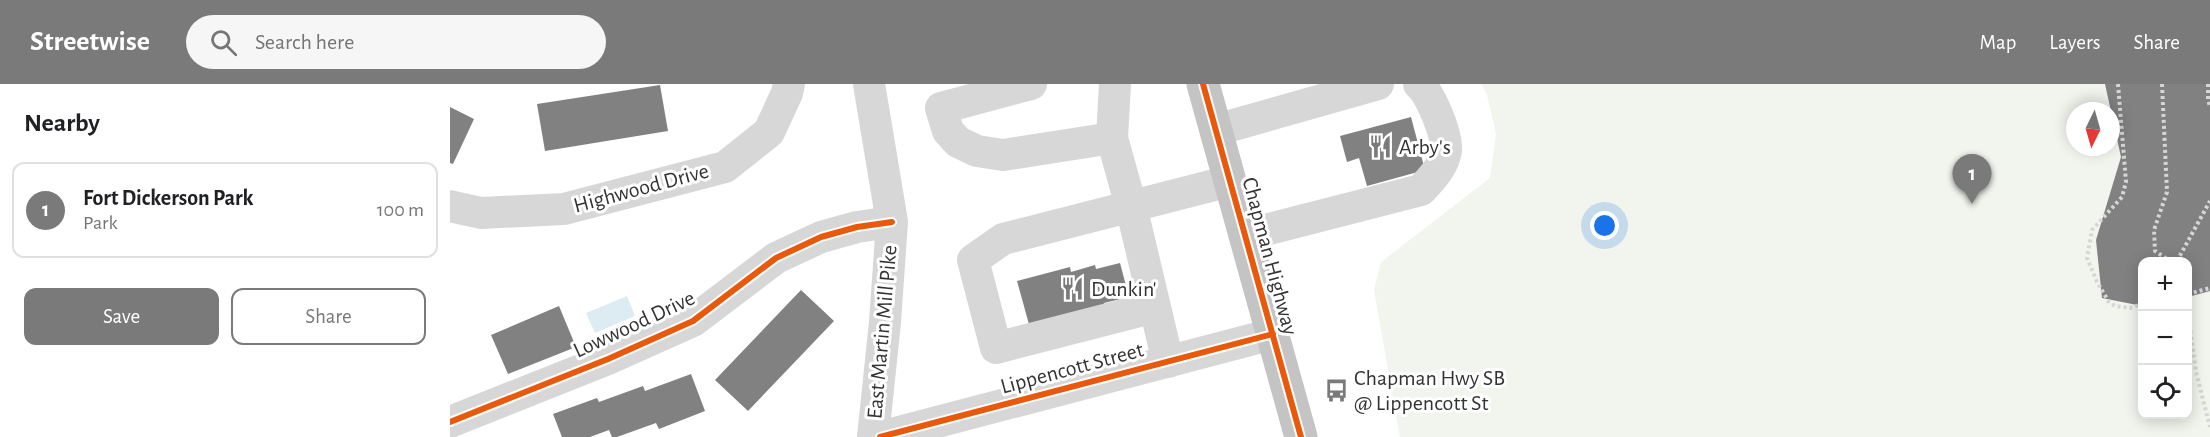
<!DOCTYPE html>
<meta charset="utf-8">
<style>
:root{--surface:#fff;--page:#f6f6f6;--text:#202124;--muted:#757577;--line:#e0e0e0;--accent:#7a7a7a}
body{margin:0;font-family:"Alegreya Sans",sans-serif;background:var(--page);color:var(--text)}
.controls{position:absolute;right:18px;bottom:18px;display:grid;overflow:hidden;border-radius:12px;box-shadow:0 3px 15px #0003}
.controls button{width:54px;height:54px;display:grid;place-items:center;padding:0;border:0;border-bottom:2px solid var(--line);background:var(--surface);color:var(--text);font:30px sans-serif}
.compass{position:absolute;left:1616px;top:18px;width:54px;height:54px;border-radius:50%;background:var(--surface);box-shadow:0 3px 15px #0003;rotate:185deg}
.you{position:absolute;left:1155px;top:142px;width:21px;height:21px;margin:-15px;border:4px solid #fff;border-radius:50%;background:#1a73e8;box-shadow:0 0 0 9px #1a73e833}
.badge{display:grid;place-items:center;width:39px;height:39px;border-radius:50%;background:var(--accent);color:#fff;font-size:20px;font-weight:700}
.pin{position:absolute;translate:-50% -50px;filter:drop-shadow(0 2px 3px #0008)}
.pin::after{content:'';position:absolute;top:32px;width:21px;height:18px;background:inherit;clip-path:polygon(0 0,100% 0,50% 100%)}
.list{margin:0;padding:0;list-style:none}
h2{display:flex;justify-content:space-between;align-items:center;height:78px;margin:0;padding:0 24px;font-size:26px}
h2 small{font-size:20px;font-weight:400;color:var(--muted)}
.list li{display:grid;grid-template-columns:39px 1fr auto;gap:18px;align-items:center;box-sizing:border-box;height:96px;margin:0 12px 12px;padding:0 12px;border:2px solid var(--line);border-radius:12px}
.list b{display:block;font-size:22px;white-space:nowrap}
.list p{margin:0;font-size:20px;white-space:nowrap;color:var(--muted)}
.list em{font-size:20px;font-style:normal;color:var(--muted)}
.actions{display:flex;gap:12px;padding:18px 24px}
.actions a{flex:1;padding:14px 0;border:2px solid var(--accent);border-radius:12px;text-align:center;font-size:21px;color:var(--accent)}
.actions .main{background:var(--accent);color:#fff}
.icon{flex:none;width:33px;height:33px;fill:none;stroke:currentColor;stroke-width:2;stroke-linecap:round;stroke-linejoin:round}
.map{position:relative;flex:none;width:1760px;height:353px;overflow:hidden}
header{display:flex;align-items:center;gap:36px;box-sizing:border-box;height:84px;padding:0 30px;background:var(--accent);color:#fff}
header strong{font-size:28px}
nav{display:flex;gap:33px;margin-inline-start:auto;font-size:21px}
.search{width:420px;height:54px;background:var(--page);display:flex;align-items:center;gap:15px;box-sizing:border-box;padding:0 21px;border-radius:33px;color:var(--muted);font-size:22px}
main{display:flex}
aside{flex:1;background:var(--surface)}
.map>svg:first-child{display:block}
.green{fill:#f1f5ed;fill-rule:evenodd}
.water{fill:#ddebf3}
.building{fill:#818181}
.lines{fill:none;stroke-linecap:round;stroke-linejoin:round}
.path{stroke:#d6d6d6;stroke-width:4;stroke-dasharray:3 3;stroke-linecap:butt}
.minor{stroke:#d7d7d7;stroke-width:32}
.highway{stroke:#c4c4c4;stroke-width:33}
.cycleway-casing{stroke:#fff;stroke-width:10}
.cycleway{stroke:#e8590c;stroke-width:6}
.labels{text-anchor:middle;dominant-baseline:central;stroke-width:6;stroke-linejoin:round;paint-order:stroke}
.poi-label{font-size:22px;fill:#333;stroke:#fff;text-anchor:start}
.street-label{font-size:22px;fill:#333;stroke:#fff}
</style>
<header>
<strong>Streetwise</strong>
<div class="search"><svg class="icon" aria-label="search" viewBox="0 0 24 24"><circle cx="10" cy="10" r="6"/><path d="M15 15l6 6"/></svg>Search here</div>
<nav><a>Map</a><a>Layers</a><a>Share</a></nav>
</header>
<main>
<aside>
<h2>Nearby<small></small></h2>
<ul class="list">
<li><span class="badge">1</span><div><b>Fort Dickerson Park</b><p>Park</p></div><em>100 m</em></li>
</ul>
<div class="actions"><a class="main">Save</a><a>Share</a></div>
</aside>
<div class="map">
<svg width="1760" height="353" viewBox="0 0 1760 353">
<rect width="100%" height="100%" fill="#fff"/>
<path class="green" d="M1031,0H1760V353H950L924,206L931,178L1040,94L1046,50L1037,11ZM1625,27H1661V63H1625ZM1692,177H1738V330H1692Z"/>
<path class="water" d="M177,212L185,232L145,249L136,229Z"/>
<path class="building" d="M1655,0H1760V207L1738,213V177H1692V222L1652,214L1646,156L1671,73Z
M210,1L218,47L95,67L87,20Z
M0,23L24,35L3,80L0,79Z
M961,33L975,86L917,102L909,74L897,78L890,52Z
M670,179L679,213L654,219L655,224L580,244L567,197L620,183L621,188L645,181L646,185Z
M351,206L384,237L298,327L265,296Z
M109,222L126,263L58,290L41,251Z
M241,290L255,327L209,345L206,339L167,353H162L159,346L140,353H112L103,330L147,314L149,318L193,302L195,307Z"/>
<g class="lines">
<path class="path" d="M1668,0L1676,98L1672,113L1642,146L1637,174L1647,198L1659,218L1665,222L1680,224L1692,220
M1712,0L1717,108L1704,146L1705,167L1720,177
M1758,0V16L1760,22
M1727,177L1760,117
M1738,210L1760,204
M1738,229L1746,288L1760,343"/>
<path class="minor" d="M419,0L442,138L435,238L423,353
M581,0L491,24L498,47L508,58L527,67L553,71L662,54
M665,0L662,54L681,122L718,278
M766,46L928,0
M0,122L31,129L114,125L275,83L319,48L337,9L339,0
M796,151L971,106C982,94 994,82 996,66C997,50 981,11 969,0
M705,223L546,264L523,176L553,155L780,97
M0,338L158,275L243,237L326,174L371,153L407,143L442,138
M430,353L823,250"/>
<path class="highway" d="M753,0L851,353"/>
<defs>
<path id="cycleway" d="M753,0L851,353
M0,338L158,275L243,237L326,174L371,153L407,143L442,138
M430,353L823,250"/>
</defs>
<use href="#cycleway" class="cycleway-casing"/>
<use href="#cycleway" class="cycleway"/>
</g>
<defs>
<symbol id="restaurant-bare" viewBox="-9 -9 18 18"><path d="M-5-6h1v4h1v-4h1v4h1v-4h1v5L-1.5 .5V6h-2V.5L-5-1ZM5-6V6H3V1.5H1.5Q1.5-4 5-6Z" fill="#7a7a7a" stroke="#fff" stroke-width="2.5" paint-order="stroke"/></symbol>
<symbol id="bus-bare" viewBox="-9 -9 18 18"><path d="M-5-6H5V4H4V6H2V4H-2V6H-4V4H-5ZM-3.5-4V0h7V-4ZM-3.5 1.2v1.5H-2V1.2ZM2 1.2v1.5H3.5V1.2Z" fill="#7a7a7a" stroke="#fff" stroke-width="2.5" paint-order="stroke"/></symbol>
</defs>
<g fill-rule="evenodd">
<use href="#restaurant-bare" x="914" y="46" width="33" height="33"/>
<use href="#restaurant-bare" x="606" y="188" width="33" height="33"/>
<use href="#bus-bare" x="870" y="290" width="33" height="33"/>
</g>
<g class="labels">
<g class="poi-label">
<text x="949" y="63">Arby's</text>
<text x="641" y="205">Dunkin'</text>
<text x="904" y="294">Chapman Hwy SB<tspan x="904" dy="25">@ Lippencott St</tspan></text>
</g>
<g class="street-label">
<text transform="translate(191 104) rotate(-15)">Highwood Drive</text>
<text transform="translate(820 172) rotate(75)">Chapman Highway</text>
<text transform="translate(184 240) rotate(-25)">Lowwood Drive</text>
<text transform="translate(432 248) rotate(-85)">East Martin Mill Pike</text>
<text transform="translate(622 284) rotate(-15)">Lippencott Street</text>
</g>
</g>
</svg>
<div class="controls">
<button>+</button>
<button>−</button>
<button><svg class="icon" aria-label="locate" viewBox="0 0 24 24"><circle cx="12" cy="12" r="6"/><path d="M12 2v4M12 18v4M2 12h4M18 12h4"/></svg></button>
</div>
<svg class="compass" viewBox="-18 -18 36 36"><path d="M0-13l5 13h-10z" fill="#e53935"/><path d="M0 13l5-13h-10z" fill="#757577"/></svg>
<div class="you"></div>
<div class="pin badge" style="left:1522px;top:120px">1</div>
</div>
</main>
